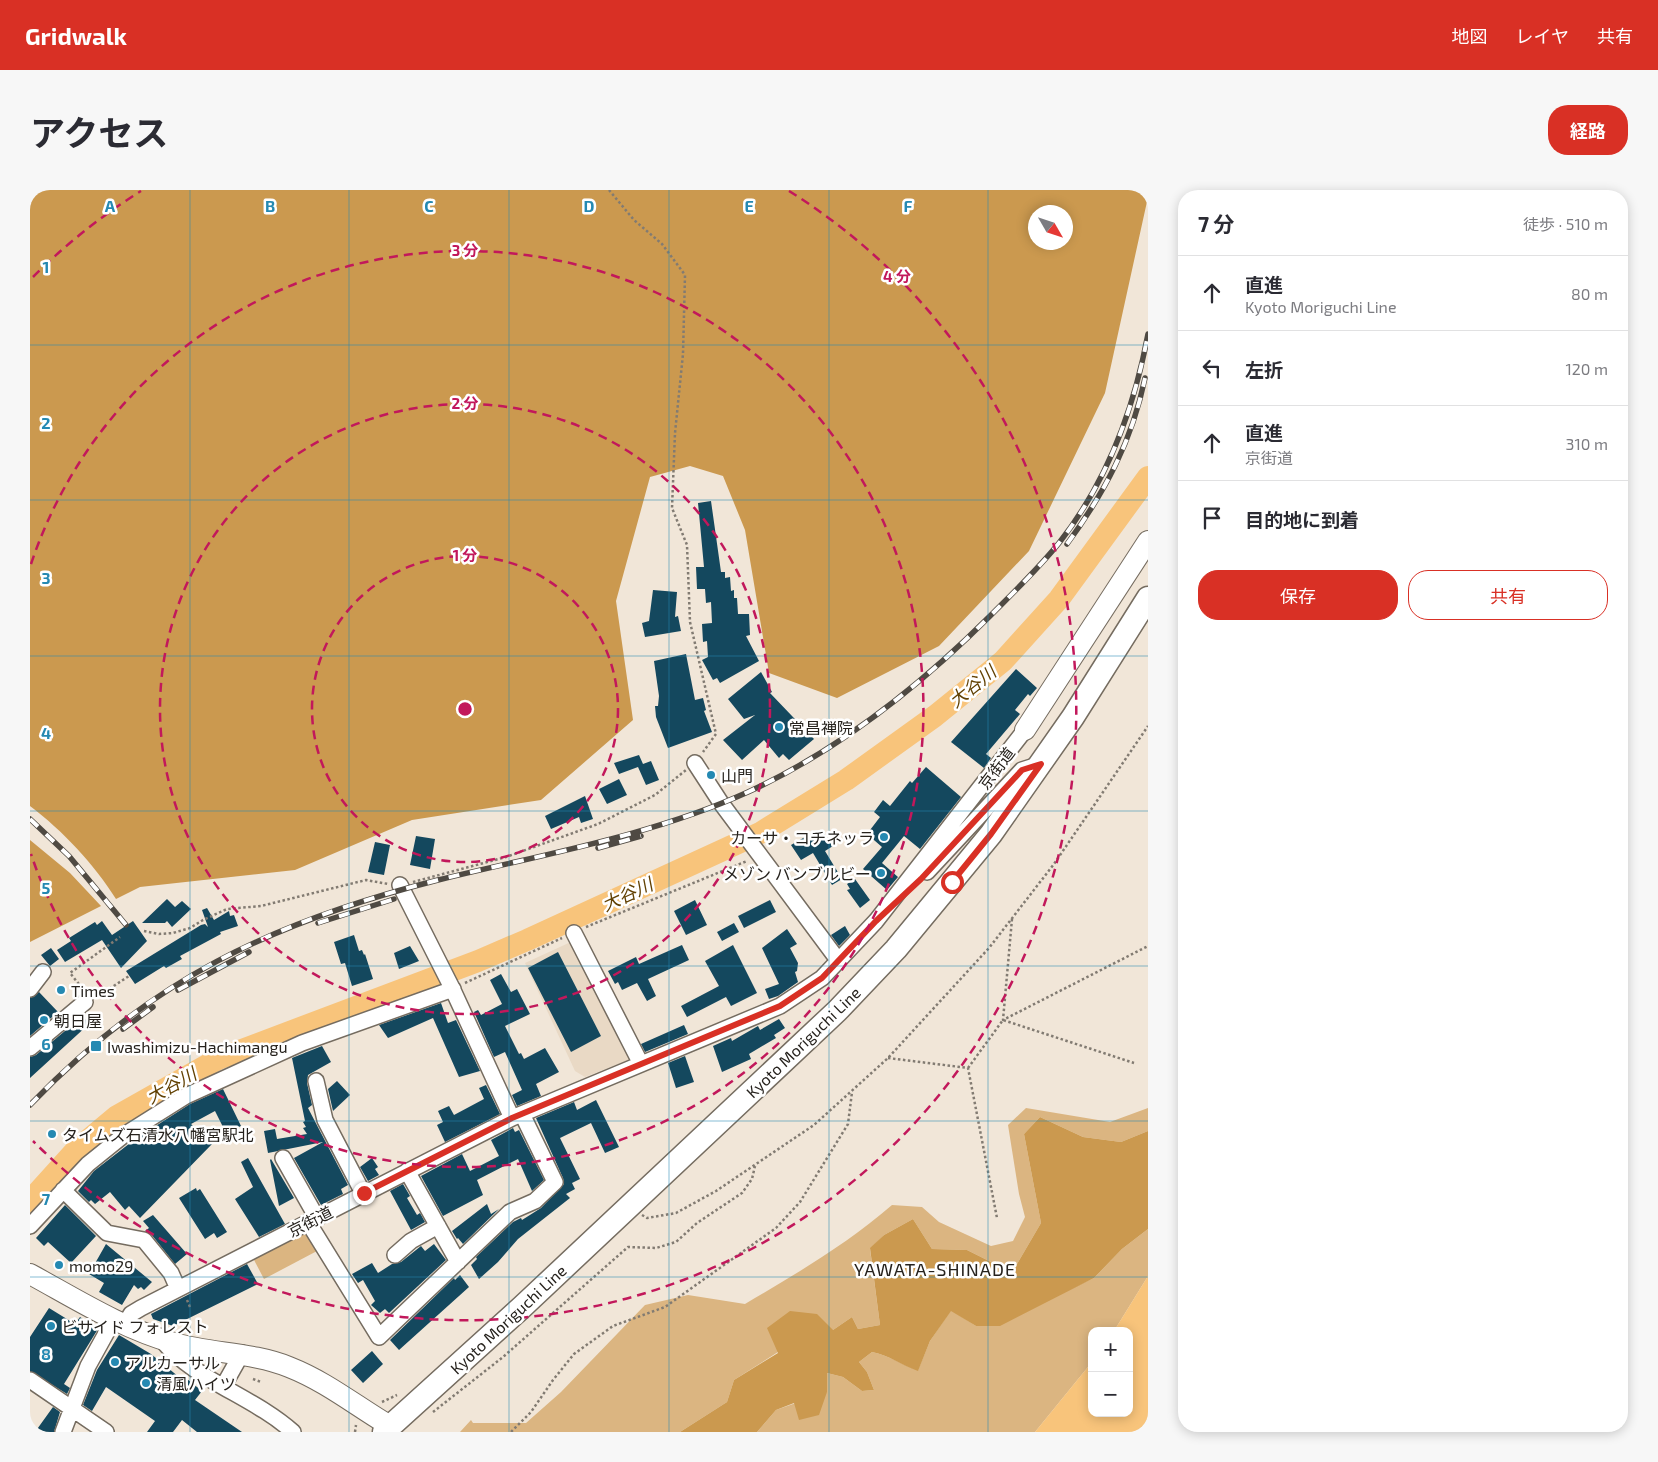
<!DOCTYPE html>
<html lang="ja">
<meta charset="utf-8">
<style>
:root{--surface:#fff;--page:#f7f7f7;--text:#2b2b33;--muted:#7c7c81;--line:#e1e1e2;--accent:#d93025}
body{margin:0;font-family:"Exo 2","Noto Sans JP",sans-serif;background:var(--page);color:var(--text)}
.controls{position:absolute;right:15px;bottom:15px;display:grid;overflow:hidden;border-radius:10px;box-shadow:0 2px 12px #0003}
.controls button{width:45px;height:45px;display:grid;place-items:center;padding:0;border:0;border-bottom:1px solid var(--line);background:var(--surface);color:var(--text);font:25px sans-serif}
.compass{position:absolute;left:998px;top:15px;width:45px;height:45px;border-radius:50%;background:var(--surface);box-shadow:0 2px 12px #0003;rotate:129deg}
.stop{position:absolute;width:15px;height:15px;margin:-11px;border:4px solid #d93025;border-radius:50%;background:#fff}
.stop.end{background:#d93025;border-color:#fff;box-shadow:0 1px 5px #0008}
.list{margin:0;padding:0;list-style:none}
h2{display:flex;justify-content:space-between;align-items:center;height:65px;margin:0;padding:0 20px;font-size:21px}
h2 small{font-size:16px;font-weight:400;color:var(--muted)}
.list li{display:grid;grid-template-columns:32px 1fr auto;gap:15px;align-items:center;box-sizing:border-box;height:75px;padding:0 20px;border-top:1px solid var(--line)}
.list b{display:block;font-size:19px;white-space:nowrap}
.list p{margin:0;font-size:16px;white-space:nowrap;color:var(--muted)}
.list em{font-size:16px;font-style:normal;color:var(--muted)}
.actions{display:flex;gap:10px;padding:15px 20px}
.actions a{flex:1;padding:11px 0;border:1px solid var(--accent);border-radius:20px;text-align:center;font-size:18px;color:var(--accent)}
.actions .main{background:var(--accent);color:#fff}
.icon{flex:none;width:28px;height:28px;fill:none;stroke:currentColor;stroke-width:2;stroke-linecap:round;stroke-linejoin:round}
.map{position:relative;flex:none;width:1118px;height:1242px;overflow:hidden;border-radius:20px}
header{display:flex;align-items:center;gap:30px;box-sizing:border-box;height:70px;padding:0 25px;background:var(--accent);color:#fff}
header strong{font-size:24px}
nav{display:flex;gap:28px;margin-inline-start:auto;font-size:18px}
.intro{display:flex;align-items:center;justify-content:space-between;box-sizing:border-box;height:120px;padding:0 30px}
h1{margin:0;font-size:35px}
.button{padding:12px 22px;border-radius:20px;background:var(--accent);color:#fff;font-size:18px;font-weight:700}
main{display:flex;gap:30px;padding:0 30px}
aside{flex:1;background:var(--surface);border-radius:20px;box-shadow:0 2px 12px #0003}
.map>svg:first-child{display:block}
.built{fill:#e9d9c5}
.green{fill:#dbb581}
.forest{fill:#cb994f;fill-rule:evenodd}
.water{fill:#f8c47b}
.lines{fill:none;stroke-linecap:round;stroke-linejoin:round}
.river{stroke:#f8c47b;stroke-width:22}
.building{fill:#14485e}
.street-casing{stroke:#756c60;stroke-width:18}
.secondary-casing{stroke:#756c60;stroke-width:22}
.primary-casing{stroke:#756c60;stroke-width:25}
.path{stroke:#827b72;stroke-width:2.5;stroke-dasharray:2.5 2.5;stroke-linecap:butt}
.street{stroke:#fff;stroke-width:15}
.secondary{stroke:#fff;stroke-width:20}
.primary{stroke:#fff;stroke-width:22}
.rail-casing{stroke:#4f4a43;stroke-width:5.5}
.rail{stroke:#fff;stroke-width:4;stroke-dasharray:11;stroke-linecap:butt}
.route{stroke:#d93025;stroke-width:6}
.grid{fill:none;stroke:#2589b2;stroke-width:1;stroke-opacity:0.55}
.ring{fill:none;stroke:#c2185b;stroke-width:2.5;stroke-dasharray:9 6}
.poi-dot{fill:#2589b2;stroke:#fff;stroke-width:2}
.labels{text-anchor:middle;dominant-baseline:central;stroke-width:5;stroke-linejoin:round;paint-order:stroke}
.poi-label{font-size:16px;fill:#26221d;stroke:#fff;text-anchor:start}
.street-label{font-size:16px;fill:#26221d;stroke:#fff}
.water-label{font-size:18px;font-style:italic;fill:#624103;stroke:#fff}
.neighbourhood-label{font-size:18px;letter-spacing:1px;fill:#26221d;stroke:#fff}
.grid-label{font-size:16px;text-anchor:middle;font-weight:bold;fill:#2589b2;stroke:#fff;stroke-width:5;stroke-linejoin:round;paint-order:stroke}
.centre{fill:#c2185b;stroke:#fff;stroke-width:2.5}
.ring-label{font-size:15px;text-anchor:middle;font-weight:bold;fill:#c2185b;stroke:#fff;stroke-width:5;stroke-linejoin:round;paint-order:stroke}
</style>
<header>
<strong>Gridwalk</strong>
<nav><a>地図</a><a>レイヤ</a><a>共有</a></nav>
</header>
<div class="intro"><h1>アクセス</h1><a class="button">経路</a></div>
<main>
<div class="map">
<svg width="1118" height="1242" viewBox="0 0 1118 1242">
<rect width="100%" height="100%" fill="#f1e6d8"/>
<path class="built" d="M543,751L601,869L555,887L545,881L495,773Z"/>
<path class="green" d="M996,918L1080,932L1118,918V941L1091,952L1053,947L1010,927L994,944L1011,1033L987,1074H965L937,1060L902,1059L883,1029L854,1045L840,1059L850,1135L828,1139L822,1127L803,1140L748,1162L704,1190L697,1212L650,1242H430L441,1230L443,1233H496L531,1202L615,1115L658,1105L715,1114C766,1084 817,1054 862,1015L892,1017L909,1032L961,1056L983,1051L995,1027L989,1004L978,935Z
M1118,1039V1086L1084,1141H1062V1172L1005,1242H727L746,1220L797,1202V1183L813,1187L832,1201L844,1200L837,1182L829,1172L842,1162C859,1165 871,1175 888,1180L900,1151L921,1120L946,1136L1024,1107L1064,1088L1092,1059Z
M276,1040L287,1061L234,1089L223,1068Z"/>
<path class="forest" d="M0,0H1118V7L1075,203L999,361L909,456L807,508L739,483L715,340L693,286L660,276L620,287L586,411L603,530L511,610L382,630L265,680L110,697L86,709C64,674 33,641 0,616ZM1006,22H1036V52H1006Z
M0,650L40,683L71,716L0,752Z
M1010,927L1053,947L1091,952L1118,941V1039L1092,1059L1064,1088L970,1136H946L921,1121L900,1151L888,1181C871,1175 859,1165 842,1162L829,1172L837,1182L844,1200L832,1201L813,1187L797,1183V1202L789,1225L769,1230L764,1213L746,1220L727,1242H650L697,1212L704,1190L748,1163L737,1138L760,1121L787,1124L803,1140L822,1127L828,1139L850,1135L840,1058L854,1045L883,1029L902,1059L937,1060L965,1074H987L1011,1033L994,944Z"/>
<path class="water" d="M1118,1086V1242H1005L1062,1172V1223H1099V1141H1084Z"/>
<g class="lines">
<path class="river" d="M0,1011L45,961L87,926L188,869L448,771L497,750L730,643L816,590L905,526L973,471L1029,409L1118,287"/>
</g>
<path class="building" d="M681,311L691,382H695V388L700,387L701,401L704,400V408H707L708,424H719L720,445L716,446L729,471L690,493L687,488L683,490L672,470L678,467L677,451L673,452L672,434L682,433L681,412L676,413L675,399H667L666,377H674L668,313Z
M623,400L647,402L645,427L648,426L651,441L615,447L612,433L619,431Z
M656,464L665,510L673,508L676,520L674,521L682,542L638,558L626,527L625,516H628L629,506L624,471Z
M986,479L1007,498L1000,506L998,504L985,520L990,524L956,564L961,568L954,578L921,552Z
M731,482L742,502L740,503L784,549L759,570L753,564L749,568L734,550L712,570L693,550L725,525L714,529L698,509Z
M609,565L613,574L621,571L629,590L616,595L608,577L589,584L584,573Z
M896,577L931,607L890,659L874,646L852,673L868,687L857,700L833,679L852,657L837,644L850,627L844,622L853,610L860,616L880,591L882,593Z
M589,589L597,605L577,614L569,599Z
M555,606L563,629L551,633L549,627L521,639L515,626Z
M793,642L803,656L795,661L812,689L802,695L783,663L771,670L761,655L775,647L778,652Z
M386,646L405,649L400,679L380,675Z
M345,652L360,655L354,685L338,682Z
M825,689L840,710L830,718L817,700L820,699L817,694Z
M137,709L145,717L152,711L161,719L142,737L137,731L135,733H112Z
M665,710L677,735L656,745L644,721Z
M740,710L746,722L714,738L708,726Z
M177,718L184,730L199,721L200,726L204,725L208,736L190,742L191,744L150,766L152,769L136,778L134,776L105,794L96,781L171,735L175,734L178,737L172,720Z
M72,731L82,745L103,731L117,751L91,778L72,750L35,772L27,760L41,751L39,748L65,732L67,735Z
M704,733L709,742L692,751L687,742Z
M815,736L820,745L809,756L801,745Z
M757,739L767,754L760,758L768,773L767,781L765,782L768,792L748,806L739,809L735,799L749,794L732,758Z
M324,745L329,761L332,760L334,765L335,764L343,789L322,796L315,773L311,774L304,752Z
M652,755L659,770L618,789L626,806L617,811L607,793L592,800L588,792L585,794L578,781L606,767L609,774Z
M703,755L727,803L701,816L696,807L657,827L651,816L689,796L675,771Z
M380,756L389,771L369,779L364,763Z
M21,758L29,769L20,776L11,765Z
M528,762L571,846L541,862L498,778Z
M471,784L481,802L487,799L500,824L475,836L489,864L491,863L494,869L515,858L529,882L506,894L511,906L487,916L482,905L492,900L475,862L464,867L444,822L448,820L451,825L472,814L460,790Z
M9,802L28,822L0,846V808Z
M411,813L418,833L426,830L450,881L429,887L403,828L358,848L349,835Z
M53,826L59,834L0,888V867L6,865Z
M749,829L755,838L744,845L746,848L719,864L721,869L692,882L683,856L701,848L702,851L728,836L730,840Z
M654,835L658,844L615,862L611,854Z
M292,856L301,872L278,885L277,893L282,915L278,918L318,995L311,999L313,1004L291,1015L264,968L293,952L238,963L234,941L245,939L247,949L277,944L273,938L276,937L273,932L275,931L262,868Z
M655,866L664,892L646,898L638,873Z
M307,891L320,905L303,921L298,899Z
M456,895L470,924L415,952L407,935L413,932L408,921L419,916L424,925L454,909L449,898Z
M193,899L211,936L196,943L185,921L161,934L182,954L110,1028L99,1016L95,1020L80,1002L65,1014L61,1010L59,1012L48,1001L64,981L104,950L160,914Z
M566,910L589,957L575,963L561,933L530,948L550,989L542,993L545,999L536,1004L540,1008L488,1049L468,1072L449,1089L441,1075L447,1069L446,1067L483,1032L491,1028L492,1030L511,1018L534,994L533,988L506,928L544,912L547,920Z
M483,938L485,942L489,940L514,990L502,1001L488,969L447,990L453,1005L413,1026L391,986L432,964L440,981L469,966L461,950Z
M218,968L255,1034L229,1047L205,1009L223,997L211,972Z
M342,968L348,977L345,979L349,985L338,991L330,977Z
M241,969L264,1008L249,1016L240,970Z
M373,994L380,1006L377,1008L387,1025L390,1023L395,1032L381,1040L360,1001Z
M166,998L167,1001L170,999L197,1042L187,1048L184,1043L175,1049L149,1008Z
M457,1014L461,1024L469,1019L433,1054L428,1048L427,1049L422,1041Z
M35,1015L66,1046L41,1073L18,1052L14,1056L6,1048Z
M123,1025L157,1064L145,1074L121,1044L115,1041L119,1038L113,1031Z
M76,1054L122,1092L114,1100L111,1097L108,1099L104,1095L92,1115L69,1102L74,1093L59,1084Z
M404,1054L416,1070L359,1123L355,1119L350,1123L341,1115L345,1111L333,1090L328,1093L322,1084L342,1073L348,1083L362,1074L371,1072L391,1056L395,1061Z
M217,1074L228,1094L143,1136L123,1129L121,1124Z
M430,1085L439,1097L369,1160L360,1150L424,1088L425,1090Z
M19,1118L45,1134L50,1127L68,1139L34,1194L40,1198L37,1204L0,1181V1147Z
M89,1145L121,1164L155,1192L157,1189L172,1201L165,1210L212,1242H167L152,1230L143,1242H117L125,1231L76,1197L62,1221L53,1215L67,1180Z
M342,1161L353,1174L333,1193L321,1180Z
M23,1217L30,1222L24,1242H5Z"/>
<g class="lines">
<defs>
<path id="street" d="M665,573L691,613L808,770
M897,682L992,580L1011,574
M370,695L422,798L482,928
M544,743L611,874
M0,799L13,782
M0,858L55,812
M286,891L295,930L333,1003
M253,968L287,1028
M377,981L428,1072
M33,1000L77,1043L114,1050L141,1083L148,1099
M278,1032L349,1147L480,1022L505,1011L525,992L492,924
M0,1036L58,974L94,945L156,906L272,853L423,799
M365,1065L381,1051L408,1036
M95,1134L101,1124L111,1118L482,928L750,816L792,788L846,731L995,540
M131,1149C165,1191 223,1206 263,1242
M0,1190L76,1242
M194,1195L212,1163
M33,1242L58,1176L84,1129"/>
<path id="secondary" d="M995,540L1118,351
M0,1084C46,1109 93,1139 144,1153C182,1164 222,1162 259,1177C297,1192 326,1216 360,1236"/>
<path id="primary" d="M354,1242L492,1117L807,821L866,759L961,644L1043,527L1118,408"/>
</defs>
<use href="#street" class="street-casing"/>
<use href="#secondary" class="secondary-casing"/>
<use href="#primary" class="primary-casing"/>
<path class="path" d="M579,0L604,30L632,54L655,85L653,164L645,243L642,318L657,355L660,432L686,544L673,562
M383,692L476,667L568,634L625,605L656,580
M982,729L973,830L1118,756
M556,737L717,671
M114,741L129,744L143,743L160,738L173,730L197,719L231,716L336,690L358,694
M435,793L532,748
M52,798L40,783L90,747
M67,807L99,786
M858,868L938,878L967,1028
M938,878L973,830L1104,873
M612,1025L617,1028L646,1023L686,1001L784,935L858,868L959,758L1024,674L1118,536
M157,1110L160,1117
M223,1189L231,1192
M352,1212L367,1205
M403,1222L473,1167L598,1057L626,1058L646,1052L667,1033L712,1003L722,989L725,976
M325,1242L326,1235
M481,1242L501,1222L523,1190L544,1164L583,1136L635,1117L746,1038L770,1012L818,934L822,902"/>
<use href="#street" class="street"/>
<use href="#secondary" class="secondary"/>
<use href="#primary" class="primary"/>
<defs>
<path id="rail" d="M1037,354C1075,302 1102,251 1115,188
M0,629L39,666L96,735
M568,658L611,646
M288,733L364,709
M148,800L219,762
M93,839L123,817
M0,915C120,790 242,732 408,690C510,665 621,646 718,602C809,560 890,496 960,426C984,402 1008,379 1029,353C1077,292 1104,219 1118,144"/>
</defs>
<use href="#rail" class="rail-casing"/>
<use href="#rail" class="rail"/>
</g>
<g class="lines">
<path class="route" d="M334,1003L482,928L750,816L792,788L846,731L891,689L992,580L1011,574L961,644L922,692"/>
</g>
<path class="grid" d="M160,0V1242M319,0V1242M479,0V1242M639,0V1242M799,0V1242M958,0V1242M0,155H1118M0,310H1118M0,466H1118M0,621H1118M0,776H1118M0,931H1118M0,1087H1118"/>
<g class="ring">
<circle cx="435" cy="519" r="153"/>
<circle cx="435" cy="519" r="305"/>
<path d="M1 374A458 458 0 1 1 1 664"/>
<path d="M3 87A611 611 0 0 1 111 1M759 1A611 611 0 1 1 3 951"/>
</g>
<g class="poi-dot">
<circle cx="749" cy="537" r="5"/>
<circle cx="681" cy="585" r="5"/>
<circle cx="854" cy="647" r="5"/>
<circle cx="851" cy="683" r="5"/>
<circle cx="31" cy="800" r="5"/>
<circle cx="14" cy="830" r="5"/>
<rect x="60" y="850" width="12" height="12" rx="2.5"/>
<circle cx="22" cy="944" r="5"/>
<circle cx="29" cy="1075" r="5"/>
<circle cx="21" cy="1136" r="5"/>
<circle cx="85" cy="1172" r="5"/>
<circle cx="116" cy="1193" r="5"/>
</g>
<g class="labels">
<g class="poi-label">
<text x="759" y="537">常昌禅院</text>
<text x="691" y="585">山門</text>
<text x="844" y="647" text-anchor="end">カーサ・コチネッラ</text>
<text x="841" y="683" text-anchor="end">メゾン バンブルビー</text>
<text x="41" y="800">Times</text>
<text x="24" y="830">朝日屋</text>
<text x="77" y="856">Iwashimizu-Hachimangu</text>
<text x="32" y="944">タイムズ石清水八幡宮駅北</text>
<text x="39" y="1075">momo29</text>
<text x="31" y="1136">ビサイド フォレスト</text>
<text x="95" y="1172">アルカーサル</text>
<text x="126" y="1193">清風ハイツ</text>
</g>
<g class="street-label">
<text transform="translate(966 578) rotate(-53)">京街道</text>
<text transform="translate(773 852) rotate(-44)">Kyoto Moriguchi Line</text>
<text transform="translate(280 1031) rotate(-27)">京街道</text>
<text transform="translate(478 1129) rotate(-43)">Kyoto Moriguchi Line</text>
</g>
<g class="water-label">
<text transform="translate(942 496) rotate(-39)">大谷川</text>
<text transform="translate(597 704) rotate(-25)">大谷川</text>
<text transform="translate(141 895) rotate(-29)">大谷川</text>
</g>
<g class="neighbourhood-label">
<text x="905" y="1079">YAWATA-SHINADE</text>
</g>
</g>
<g class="grid-label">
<text x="80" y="22">A</text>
<text x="240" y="22">B</text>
<text x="399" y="22">C</text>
<text x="559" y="22">D</text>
<text x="719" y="22">E</text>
<text x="878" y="22">F</text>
<text x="16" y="83">1</text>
<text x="16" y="239">2</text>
<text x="16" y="394">3</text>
<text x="16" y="549">4</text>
<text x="16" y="704">5</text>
<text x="16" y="860">6</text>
<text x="16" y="1015">7</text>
<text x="16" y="1170">8</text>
</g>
<circle cx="435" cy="519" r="8" class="centre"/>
<g class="ring-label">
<text x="435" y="66">3 分</text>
<text x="867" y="92">4 分</text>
<text x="435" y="219">2 分</text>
<text x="435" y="371">1 分</text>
</g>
</svg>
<div class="controls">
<button>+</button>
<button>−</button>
</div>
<svg class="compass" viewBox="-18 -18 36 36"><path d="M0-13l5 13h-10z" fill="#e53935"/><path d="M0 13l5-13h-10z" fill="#7c7c81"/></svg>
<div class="stop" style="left:922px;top:692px"></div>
<div class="stop end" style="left:334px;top:1003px"></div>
</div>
<aside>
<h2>7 分<small>徒歩 · 510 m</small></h2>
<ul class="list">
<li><svg class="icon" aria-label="ahead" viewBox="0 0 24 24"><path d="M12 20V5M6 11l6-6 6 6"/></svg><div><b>直進</b><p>Kyoto Moriguchi Line</p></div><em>80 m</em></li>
<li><svg class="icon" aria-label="left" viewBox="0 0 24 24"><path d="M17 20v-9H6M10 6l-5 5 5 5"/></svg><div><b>左折</b></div><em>120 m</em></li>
<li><svg class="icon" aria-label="ahead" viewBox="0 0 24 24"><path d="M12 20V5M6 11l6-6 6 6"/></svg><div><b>直進</b><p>京街道</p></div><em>310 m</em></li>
<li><svg class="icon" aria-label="arrive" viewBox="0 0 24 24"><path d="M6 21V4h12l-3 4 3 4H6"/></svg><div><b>目的地に到着</b></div></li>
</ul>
<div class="actions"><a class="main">保存</a><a>共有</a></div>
</aside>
</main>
